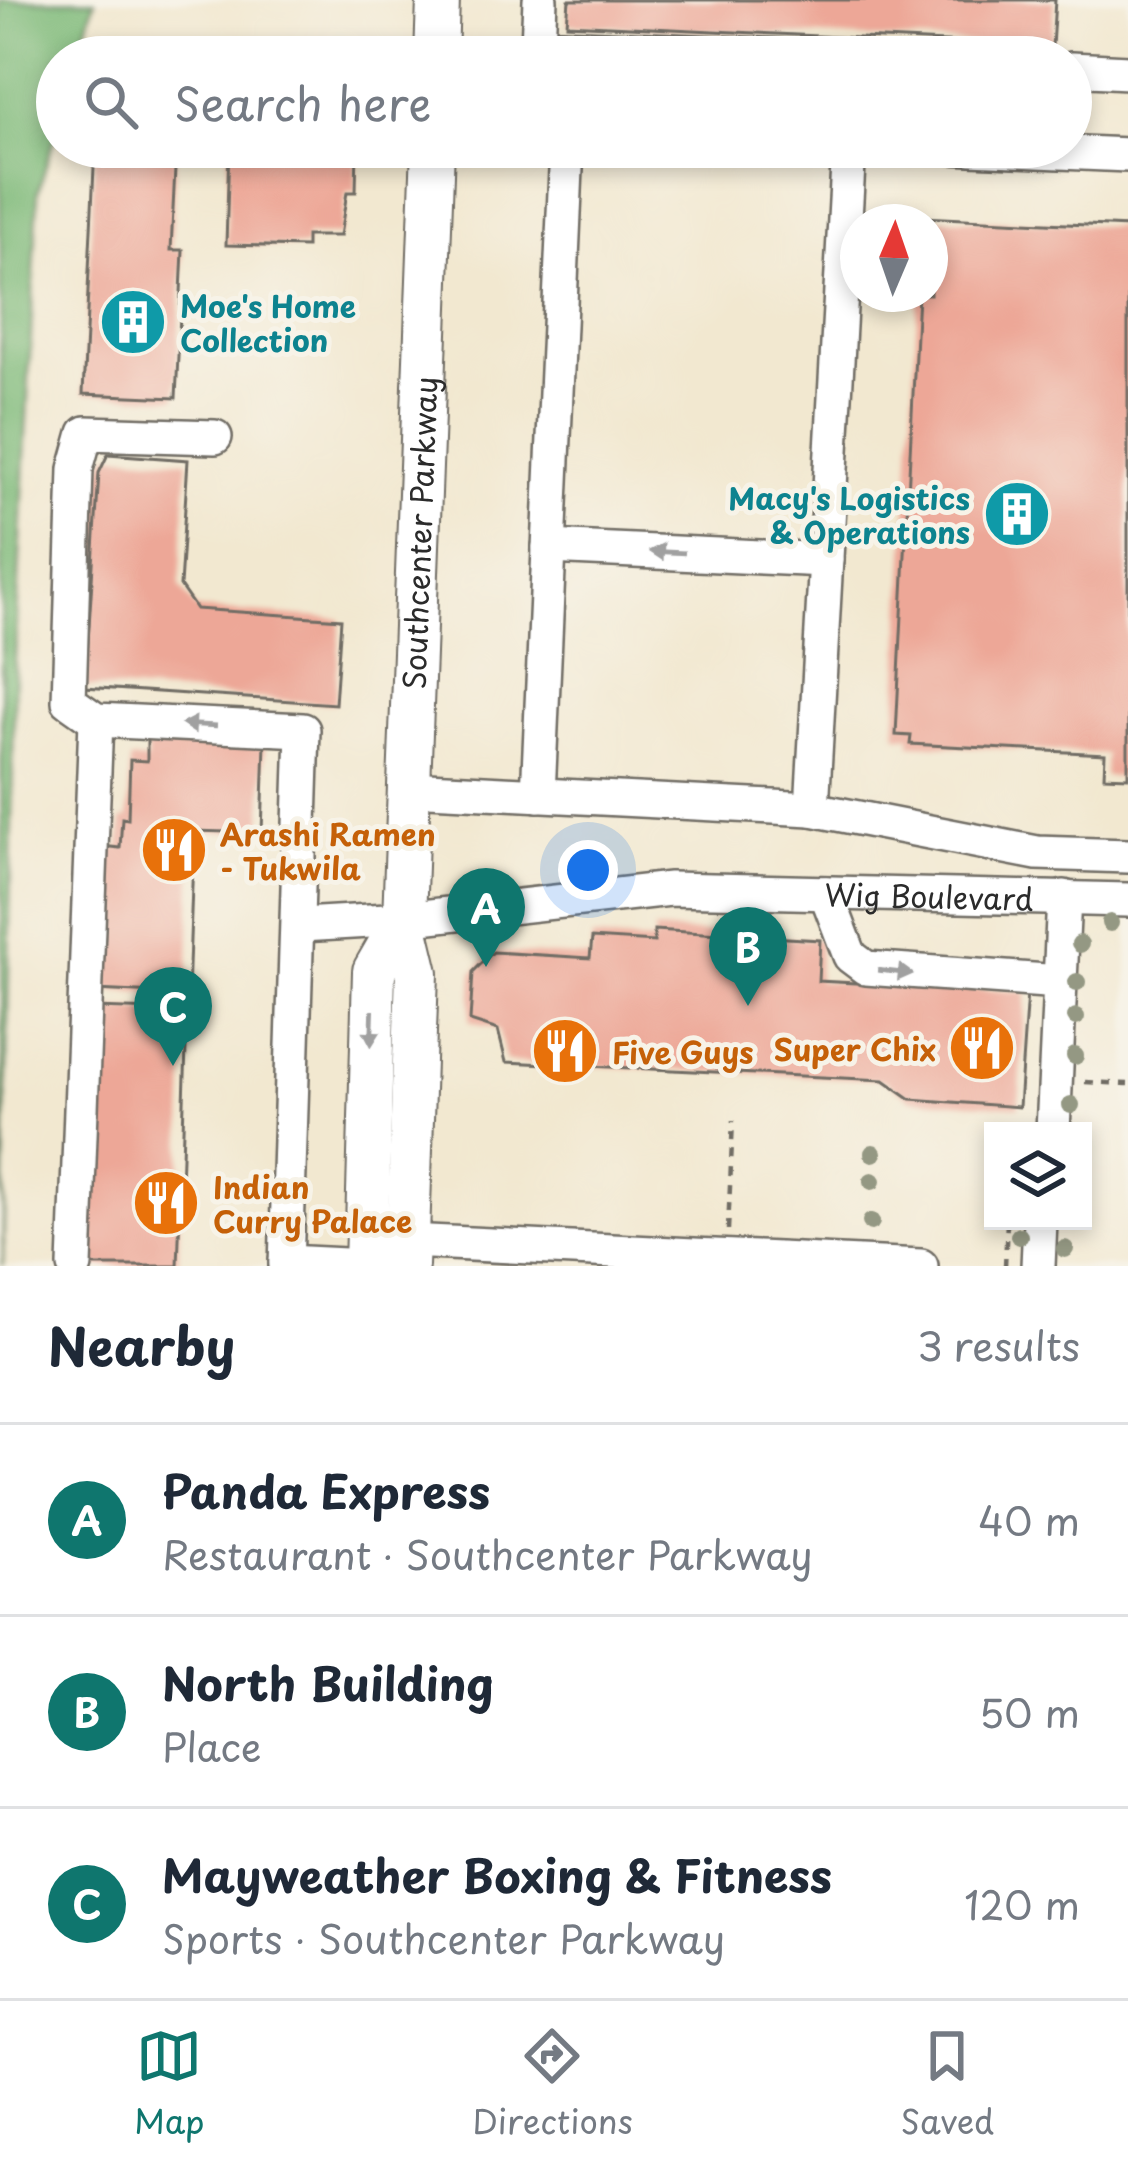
<!DOCTYPE html>
<meta charset="utf-8">
<style>
:root{--surface:#fff;--page:#f2f2f3;--text:#1f2937;--muted:#747a83;--line:#e0e1e3;--accent:#0f766e}
body{margin:0;font-family:"Playpen Sans",sans-serif;background:var(--page);color:var(--text)}
.controls{position:absolute;right:36px;bottom:36px;display:grid;overflow:hidden;border-radius:0px;box-shadow:0 6px 18px #0003}
.controls button{width:108px;height:108px;display:grid;place-items:center;padding:0;border:0;border-bottom:3px solid var(--line);background:var(--surface);color:var(--text);font:60px sans-serif}
.compass{position:absolute;left:840px;top:204px;width:108px;height:108px;border-radius:50%;background:var(--surface);box-shadow:0 6px 18px #0003;rotate:2deg}
.you{position:absolute;left:588px;top:870px;width:42px;height:42px;margin:-30px;border:9px solid #fff;border-radius:50%;background:#1a73e8;box-shadow:0 0 0 18px #1a73e833}
.badge{display:grid;place-items:center;width:78px;height:78px;border-radius:50%;background:var(--accent);color:#fff;font-size:39px;font-weight:700}
.pin{position:absolute;translate:-50% -99px;filter:drop-shadow(0 3px 6px #0008)}
.pin::after{content:'';position:absolute;top:63px;width:42px;height:36px;background:inherit;clip-path:polygon(0 0,100% 0,50% 100%)}
.list{margin:0;padding:0;list-style:none}
h2{display:flex;justify-content:space-between;align-items:center;height:156px;margin:0;padding:0 48px;font-size:51px}
h2 small{font-size:39px;font-weight:400;color:var(--muted)}
.list li{display:grid;grid-template-columns:78px 1fr auto;gap:36px;align-items:center;box-sizing:border-box;height:192px;padding:0 48px;border-top:3px solid var(--line)}
.list b{display:block;font-size:45px;white-space:nowrap}
.list p{margin:0;font-size:39px;white-space:nowrap;color:var(--muted)}
.list em{font-size:39px;font-style:normal;color:var(--muted)}
.icon{flex:none;width:66px;height:66px;fill:none;stroke:currentColor;stroke-width:2;stroke-linecap:round;stroke-linejoin:round}
.map{position:relative;flex:none;width:1128px;height:1266px;overflow:hidden}
.search{position:absolute;background:var(--surface);box-shadow:0 6px 18px #0003;left:36px;right:36px;top:36px;height:132px;display:flex;align-items:center;gap:30px;box-sizing:border-box;padding:0 42px;border-radius:66px;color:var(--muted);font-size:45px}
.sheet{height:732px;background:var(--surface)}
nav{display:flex;justify-content:space-around;align-items:center;box-sizing:border-box;height:168px;border-top:3px solid var(--line);background:var(--surface);font-size:33px;color:var(--muted)}
nav a{display:grid;justify-items:center;gap:6px}
nav .on{color:var(--accent)}
.map>svg:first-child{display:block}
.forest{fill:#7db978;stroke:#547252;stroke-width:3}
.building{fill:#eda797}
.lines{fill:none;stroke-linecap:round;stroke-linejoin:round}
.minor-casing{stroke:#716d65;stroke-width:38}
.major-casing{stroke:#716d65;stroke-width:46}
.path{stroke:#716d65;stroke-width:4.5;stroke-dasharray:9 9;stroke-linecap:butt}
.minor{stroke:#fff;stroke-width:33}
.major{stroke:#fff;stroke-width:42}
.tree{fill:#949883}
.oneway{fill:#a0a0a0}
.labels{text-anchor:middle;dominant-baseline:central;stroke-width:10;stroke-linejoin:round;paint-order:stroke}
.culture-label{font-size:30px;font-weight:bold;fill:#0d838f;stroke:#f7f3e8;text-anchor:start}
.street-label{font-size:30px;fill:#2b2b2b;stroke:#f7f3e8}
.food-label{font-size:30px;font-weight:bold;fill:#c56008;stroke:#f7f3e8;text-anchor:start}
</style>
<div class="map">
<svg width="1128" height="1266" viewBox="0 0 1128 1266">
<rect width="100%" height="100%" fill="#f7f3e8"/>
<filter id="ink" filterUnits="userSpaceOnUse"><feTurbulence type="fractalNoise" baseFrequency=".00833" numOctaves="2"/><feDisplacementMap in="SourceGraphic" scale="24" xChannelSelector="R" yChannelSelector="G"/><feConvolveMatrix kernelMatrix="1 2 1 2 8 2 1 2 1" color-interpolation-filters="sRGB"/></filter>
<filter id="wash" filterUnits="userSpaceOnUse"><feTurbulence type="fractalNoise" baseFrequency=".004" numOctaves="4" result="noise"/><feDisplacementMap in="SourceGraphic" scale="48" xChannelSelector="R" yChannelSelector="G"/><feGaussianBlur stdDeviation="2.7" result="paint"/><feColorMatrix in="noise" values="0 0 0 0 0 0 0 0 0 0 0 0 0 0 0 0 0 1.4 0 .05"/><feComposite in="paint" operator="in"/></filter>
<g filter="url(#wash)">
<rect width="100%" height="100%" fill="#f2e8d0"/>
<path class="forest" d="M0,0H95L78,57H57V128L38,192L15,660L3,1266Z"/>
<g id="blocks">
<path class="building" d="M569,0H1055L1052,47L567,24Z
M95,147L176,148L171,250H183L176,398L83,394Z
M229,147H357L356,192H347L340,236H306V247L226,245Z
M922,217L1128,227V777L1104,776L1105,754L910,744L911,736L896,735L918,294H930V222H921Z
M108,454L188,460L180,586L196,609L341,619L335,704L85,687L99,473Z
M147,737L265,742L262,833L194,831L178,1266H87L96,1008L156,1010L157,993L96,990L101,846L120,848L122,818L128,819L130,760L147,761Z
M654,930L820,940L818,981L1027,992L1019,1107L911,1099L884,1080L506,1062L498,1030L470,1021L473,972L493,952L590,958L592,938L654,942Z"/>
</g>
</g>
<g filter="url(#ink)">
<use href="#blocks" fill-opacity="0" stroke="#716d65" stroke-width="3"/>
<g class="lines">
<defs>
<g id="minor">
<path d="M540,0L538,45L807,57"/>
<path d="M1071,69L1128,72"/>
<path d="M849,147L812,809L1037,853L1128,856"/>
<path d="M948,147L1128,155"/>
<path d="M215,437L86,433L76,469L69,701L96,720L303,730L286,1266"/>
<path d="M549,547L826,560"/>
<path d="M409,788L812,809"/>
<path d="M538,795L567,147"/>
<path d="M826,893L850,956L866,968L1060,982"/>
<path id="s1" d="M301,925L404,919L670,889L1128,900"/>
<path d="M1053,1131L1064,897"/>
<path d="M408,1241L921,1266"/>
<path d="M286,1262L366,1266"/>
<path d="M75,1266L96,720"/>
<path d="M1038,1266L1040,1221"/>
</g>
<g id="major">
<path d="M436,57L438,0"/>
<path d="M366,1266L374,971L404,919"/>
<path id="s2" d="M407,1266L417,973L404,919L433,147"/>
</g>
</defs>
<use href="#minor" class="minor-casing"/>
<use href="#major" class="major-casing"/>
<path class="path" d="M1085,1082L1128,1084
M728,1230L733,1120
M1005,1266L1007,1221"/>
<use href="#minor" class="minor"/>
<use href="#major" class="major"/>
</g>
<g class="tree">
<circle cx="1110" cy="923" r="9"/>
<circle cx="1080" cy="944" r="9"/>
<circle cx="1077" cy="982" r="9"/>
<circle cx="1076" cy="1017" r="9"/>
<circle cx="1075" cy="1056" r="9"/>
<circle cx="1071" cy="1105" r="9"/>
<circle cx="873" cy="1153" r="9"/>
<circle cx="872" cy="1181" r="9"/>
<circle cx="871" cy="1222" r="9"/>
<circle cx="1019" cy="1236" r="9"/>
<circle cx="1065" cy="1249" r="9"/>
</g>
<defs><path id="oneway-solid" d="M-6-.8H1V-3.2L6.5 0L1 3.2V.8H-6Z" transform="scale(3)"/></defs>
<g class="oneway">
<use href="#oneway-solid" transform="translate(667 552) rotate(-177)"/>
<use href="#oneway-solid" transform="translate(199 725) rotate(-177)"/>
<use href="#oneway-solid" transform="translate(895 972) rotate(6)"/>
<use href="#oneway-solid" transform="translate(372 1028) rotate(92)"/>
</g>
</g>
<defs>
<symbol id="building-disc" viewBox="-11 -11 22 22"><circle r="9.5" fill="#0f9aa8" stroke="#f7f3e8"/><path d="M-4-6H4V6H1V3H-1V6H-4ZM-2.5-4.3h1.7v1.8h-1.7ZM.8-4.3h1.7v1.8H.8ZM-2.5-1h1.7V.8h-1.7ZM.8-1h1.7V.8H.8Z" fill="#fff"/></symbol>
<symbol id="restaurant-disc" viewBox="-11 -11 22 22"><circle r="9.5" fill="#e8710a" stroke="#f7f3e8"/><path d="M-5-6h1v4h1v-4h1v4h1v-4h1v5L-1.5 .5V6h-2V.5L-5-1ZM5-6V6H3V1.5H1.5Q1.5-4 5-6Z" fill="#fff"/></symbol>
</defs>
<g fill-rule="evenodd">
<use href="#building-disc" x="95" y="284" width="76" height="76"/>
<use href="#building-disc" x="979" y="476" width="76" height="76"/>
<use href="#restaurant-disc" x="136" y="812" width="76" height="76"/>
<use href="#restaurant-disc" x="944" y="1010" width="76" height="76"/>
<use href="#restaurant-disc" x="527" y="1013" width="76" height="76"/>
<use href="#restaurant-disc" x="128" y="1165" width="76" height="76"/>
</g>
<g class="labels">
<g class="culture-label">
<text x="180" y="305">Moe's Home<tspan x="180" dy="34">Collection</tspan></text>
<text x="970" y="497" text-anchor="end">Macy's Logistics<tspan x="970" dy="34">&amp; Operations</tspan></text>
</g>
<g class="street-label">
<text stroke="none"><textPath href="#s2" startOffset="735">Southcenter Parkway</textPath></text>
<text stroke="none"><textPath href="#s1" startOffset="630">Wig Boulevard</textPath></text>
</g>
<g class="food-label">
<text x="220" y="833">Arashi Ramen<tspan x="220" dy="34">- Tukwila</tspan></text>
<text x="936" y="1048" text-anchor="end">Super Chix</text>
<text x="612" y="1051">Five Guys</text>
<text x="213" y="1186">Indian<tspan x="213" dy="34">Curry Palace</tspan></text>
</g>
</g>
</svg>
<div class="controls">
<button><svg class="icon" aria-label="layers" viewBox="0 0 24 24"><path d="M12 4l9 5-9 5-9-5zM3 14l9 5 9-5"/></svg></button>
</div>
<svg class="compass" viewBox="-18 -18 36 36"><path d="M0-13l5 13h-10z" fill="#e53935"/><path d="M0 13l5-13h-10z" fill="#747a83"/></svg>
<div class="you"></div>
<div class="pin badge" style="left:486px;top:967px">A</div>
<div class="pin badge" style="left:748px;top:1006px">B</div>
<div class="pin badge" style="left:173px;top:1066px">C</div>
<div class="search"><svg class="icon" aria-label="search" viewBox="0 0 24 24"><circle cx="10" cy="10" r="6"/><path d="M15 15l6 6"/></svg>Search here</div>
</div>
<section class="sheet">
<h2>Nearby<small>3 results</small></h2>
<ul class="list">
<li><span class="badge">A</span><div><b>Panda Express</b><p>Restaurant · Southcenter Parkway</p></div><em>40 m</em></li>
<li><span class="badge">B</span><div><b>North Building</b><p>Place</p></div><em>50 m</em></li>
<li><span class="badge">C</span><div><b>Mayweather Boxing &amp; Fitness</b><p>Sports · Southcenter Parkway</p></div><em>120 m</em></li>
</ul>
</section>
<nav>
<a class="on"><svg class="icon" aria-label="map" viewBox="0 0 24 24"><path d="M3 6l6-2 6 2 6-2v14l-6 2-6-2-6 2zM9 4v14M15 6v14"/></svg>Map</a>
<a><svg class="icon" aria-label="directions" viewBox="0 0 24 24"><path d="M12 3l9 9-9 9-9-9zM9 14v-3h6M13 9l2 2-2 2"/></svg>Directions</a>
<a><svg class="icon" aria-label="saved" viewBox="0 0 24 24"><path d="M7 4h10v16l-5-4-5 4z"/></svg>Saved</a>
</nav>
